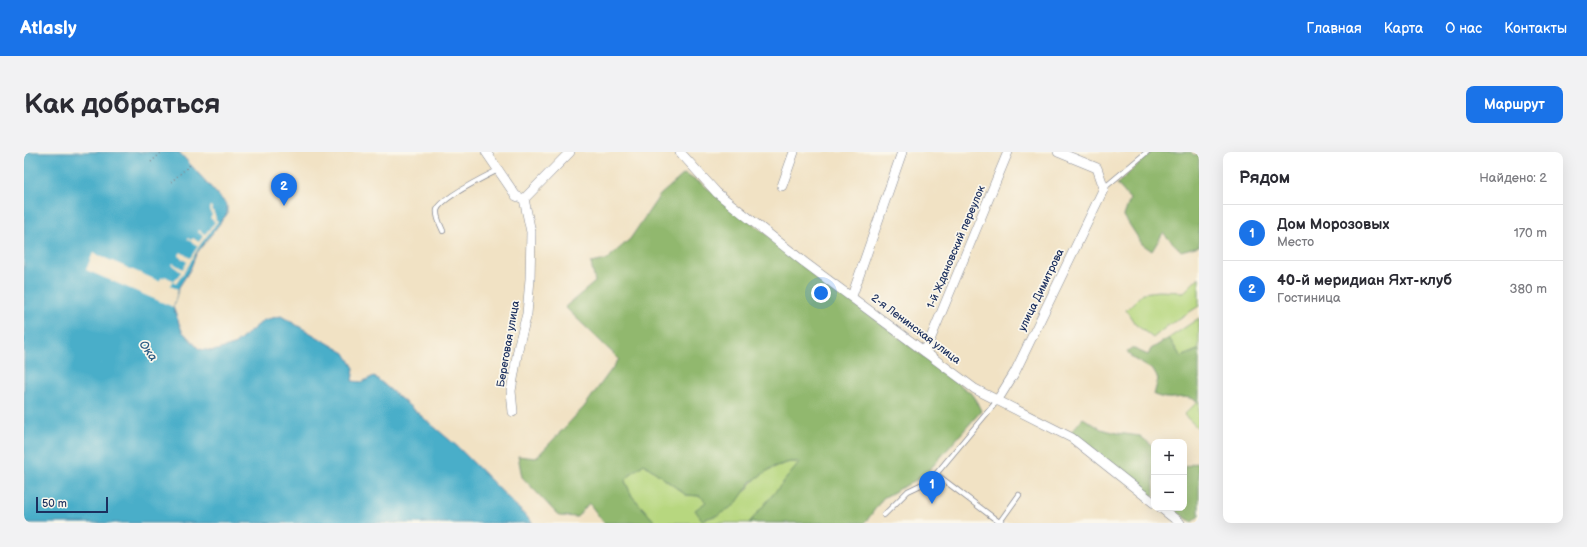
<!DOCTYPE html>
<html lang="ru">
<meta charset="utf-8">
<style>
:root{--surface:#fff;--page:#f2f2f3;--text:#2b2b33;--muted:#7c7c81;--line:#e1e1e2;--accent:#1a73e8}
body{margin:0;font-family:"Balsamiq Sans",sans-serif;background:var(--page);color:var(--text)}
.controls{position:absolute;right:12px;bottom:12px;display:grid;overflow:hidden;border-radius:8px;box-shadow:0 4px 16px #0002}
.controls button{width:36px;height:36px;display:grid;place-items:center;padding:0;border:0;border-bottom:1px solid var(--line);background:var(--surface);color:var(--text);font:20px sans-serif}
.scale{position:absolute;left:12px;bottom:10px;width:72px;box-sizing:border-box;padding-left:4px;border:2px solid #1b2f5e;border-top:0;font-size:11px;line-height:14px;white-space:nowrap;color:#1b2f5e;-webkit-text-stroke:3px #fbf7ec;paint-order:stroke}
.you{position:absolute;left:797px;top:141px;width:14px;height:14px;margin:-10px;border:3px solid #fff;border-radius:50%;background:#1a73e8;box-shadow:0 0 0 6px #1a73e833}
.badge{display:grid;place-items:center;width:26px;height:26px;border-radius:50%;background:var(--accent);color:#fff;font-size:13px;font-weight:700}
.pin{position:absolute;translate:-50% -33px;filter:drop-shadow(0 1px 2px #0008)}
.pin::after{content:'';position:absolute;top:21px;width:14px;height:12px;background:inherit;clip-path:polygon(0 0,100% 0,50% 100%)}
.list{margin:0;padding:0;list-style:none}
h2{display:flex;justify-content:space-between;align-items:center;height:52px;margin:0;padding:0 16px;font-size:17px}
h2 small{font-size:13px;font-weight:400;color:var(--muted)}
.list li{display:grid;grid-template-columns:26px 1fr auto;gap:12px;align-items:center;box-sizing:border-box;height:56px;padding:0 16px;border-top:1px solid var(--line)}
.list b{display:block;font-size:15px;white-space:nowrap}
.list p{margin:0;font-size:13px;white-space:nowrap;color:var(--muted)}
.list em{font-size:13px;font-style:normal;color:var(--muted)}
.map{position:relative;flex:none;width:1175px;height:371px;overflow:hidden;border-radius:8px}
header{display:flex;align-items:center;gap:24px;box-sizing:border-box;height:56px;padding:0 20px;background:var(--accent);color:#fff}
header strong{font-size:19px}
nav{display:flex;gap:22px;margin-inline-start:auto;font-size:14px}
.intro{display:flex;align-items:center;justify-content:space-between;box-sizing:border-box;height:96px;padding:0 24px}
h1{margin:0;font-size:28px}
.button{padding:10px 18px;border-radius:8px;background:var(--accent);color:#fff;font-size:14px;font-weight:700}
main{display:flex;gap:24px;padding:0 24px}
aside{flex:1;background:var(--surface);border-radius:8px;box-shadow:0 4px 16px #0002}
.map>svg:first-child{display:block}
.green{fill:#b7d77f;stroke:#69836e}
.forest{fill:#91b86e;stroke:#567466}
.water{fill:#4aaec9;stroke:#326e94}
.pier{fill:#f1e2c4}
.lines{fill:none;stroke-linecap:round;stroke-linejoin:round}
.lane-casing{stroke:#868891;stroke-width:6}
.street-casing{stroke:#868891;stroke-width:10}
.path{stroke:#868891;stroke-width:1.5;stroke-dasharray:1 3;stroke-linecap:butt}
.lane{stroke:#fff;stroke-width:4.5}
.street{stroke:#fff;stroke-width:9}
.labels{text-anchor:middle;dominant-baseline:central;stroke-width:3.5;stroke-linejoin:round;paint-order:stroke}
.street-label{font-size:11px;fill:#1b2f5e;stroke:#fbf7ec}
.water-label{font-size:12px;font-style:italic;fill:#2b5b83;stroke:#fbf7ec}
</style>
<header>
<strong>Atlasly</strong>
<nav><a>Главная</a><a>Карта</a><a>О нас</a><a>Контакты</a></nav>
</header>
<div class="intro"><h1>Как добраться</h1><a class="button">Маршрут</a></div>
<main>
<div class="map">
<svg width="1175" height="371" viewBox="0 0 1175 371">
<rect width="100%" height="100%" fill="#fbf7ec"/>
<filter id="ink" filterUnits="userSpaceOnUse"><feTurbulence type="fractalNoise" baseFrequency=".025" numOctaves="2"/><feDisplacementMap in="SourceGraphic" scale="8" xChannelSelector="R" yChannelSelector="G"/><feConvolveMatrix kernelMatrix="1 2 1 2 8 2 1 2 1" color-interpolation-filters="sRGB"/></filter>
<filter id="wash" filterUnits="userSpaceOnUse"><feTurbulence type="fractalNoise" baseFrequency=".012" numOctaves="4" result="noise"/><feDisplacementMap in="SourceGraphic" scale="16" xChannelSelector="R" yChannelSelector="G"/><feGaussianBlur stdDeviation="0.9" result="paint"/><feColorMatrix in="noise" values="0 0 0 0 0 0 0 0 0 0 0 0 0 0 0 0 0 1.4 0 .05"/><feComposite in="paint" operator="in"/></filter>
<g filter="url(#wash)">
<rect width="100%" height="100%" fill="#f1e2c4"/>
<path class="green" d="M1175,125V154L1142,175L1129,186L1111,172L1102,158L1119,141L1134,139L1160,140Z
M1175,166V199L1173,198L1157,205L1145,186Z
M1175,248V277L1160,263Z
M766,310H777L725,371H632L608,344L601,329L608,321L620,312L662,343L676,344L683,351L722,339C731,323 748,315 766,310Z"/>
<path class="forest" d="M1128,0H1167L1170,3L1175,2V94L1157,99L1139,81L1128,99L1118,92L1100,64L1106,47L1093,32Z
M660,22L677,31L950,244L957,259L901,323L859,346L841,371H725L776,310H766L749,315L727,330L711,353L694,363L678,368L671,358L682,350L676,344L662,343L620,312L608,321L601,329L608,344L632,371H580L565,351L553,365L535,364L498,325L494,304L512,306L560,255L595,207L541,155L571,130L567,111L582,108L606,87L636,43Z
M1145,186L1157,205L1174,198L1175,199V248L1173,249C1159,242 1156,247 1142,246C1138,246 1134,244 1130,243L1134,227L1129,218L1108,206L1103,199L1108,196L1124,203L1127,197Z
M1059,266L1077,277L1093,281L1116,284L1130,295V345L1113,333L1047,280Z
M1172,311H1175V364L1168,370L1147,356H1160V315Z"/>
<path class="water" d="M0,0H155L203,53V62L172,102L166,118L155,135L149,155L158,179L175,197L189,199L210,193L240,168L257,164L321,201L330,216L328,229L338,230L350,224L434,295L509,371H0Z"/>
<path class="pier" d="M187,54L192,66L191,67L194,69L176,93L165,113L152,132L148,130L146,134L154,137L149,155L62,118L69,101L135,129L138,125L139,126L141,124L150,129L157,120L148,113L149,111L159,117L163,110L154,104L157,100L166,106L174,94L163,87L164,86L167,88L169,86L175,90L179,84L174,80L175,78L181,82L191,70L186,66L188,63L185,55Z"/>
</g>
<g filter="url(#ink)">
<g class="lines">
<defs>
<path id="lane" d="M1080,36L1123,0
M419,79C416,72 412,65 413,58C417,46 462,24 474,18
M912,322L975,370
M860,363L884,339L907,328L973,249
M975,371L995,343"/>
<path id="street" d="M462,0L492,44L500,47L507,80L506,127L503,162L495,192L487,239L489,260
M656,0L693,41L780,110L901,200L951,237L1048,286L1130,351
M758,34L770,0
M500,47L546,0
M828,144L878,0
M901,200L984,0
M973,249L991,220L1080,36L1073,16L1034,0
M1137,356L1156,371"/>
</defs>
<use href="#lane" class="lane-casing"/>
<use href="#street" class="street-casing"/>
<path class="path" d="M127,10L138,0
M147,30L167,12"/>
<use href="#lane" class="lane"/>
<use href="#street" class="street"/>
</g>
</g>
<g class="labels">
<g class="street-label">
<text transform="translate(932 95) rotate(-67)">1-й Ждановский переулок</text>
<text transform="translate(1017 138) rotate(-64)">улица Димитрова</text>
<text transform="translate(892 177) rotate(37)">2-я Ленинская улица</text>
<text transform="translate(484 192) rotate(-80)">Береговая улица</text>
</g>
<g class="water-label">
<text transform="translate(124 199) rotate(54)">Ока</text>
</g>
</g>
</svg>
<div class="controls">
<button>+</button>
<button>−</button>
</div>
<div class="scale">50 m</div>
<div class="you"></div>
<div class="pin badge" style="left:908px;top:352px">1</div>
<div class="pin badge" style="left:260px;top:54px">2</div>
</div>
<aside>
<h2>Рядом<small>Найдено: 2</small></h2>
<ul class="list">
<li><span class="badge">1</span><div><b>Дом Морозовых</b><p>Место</p></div><em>170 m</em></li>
<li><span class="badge">2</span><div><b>40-й меридиан Яхт-клуб</b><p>Гостиница</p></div><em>380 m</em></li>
</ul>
</aside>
</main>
